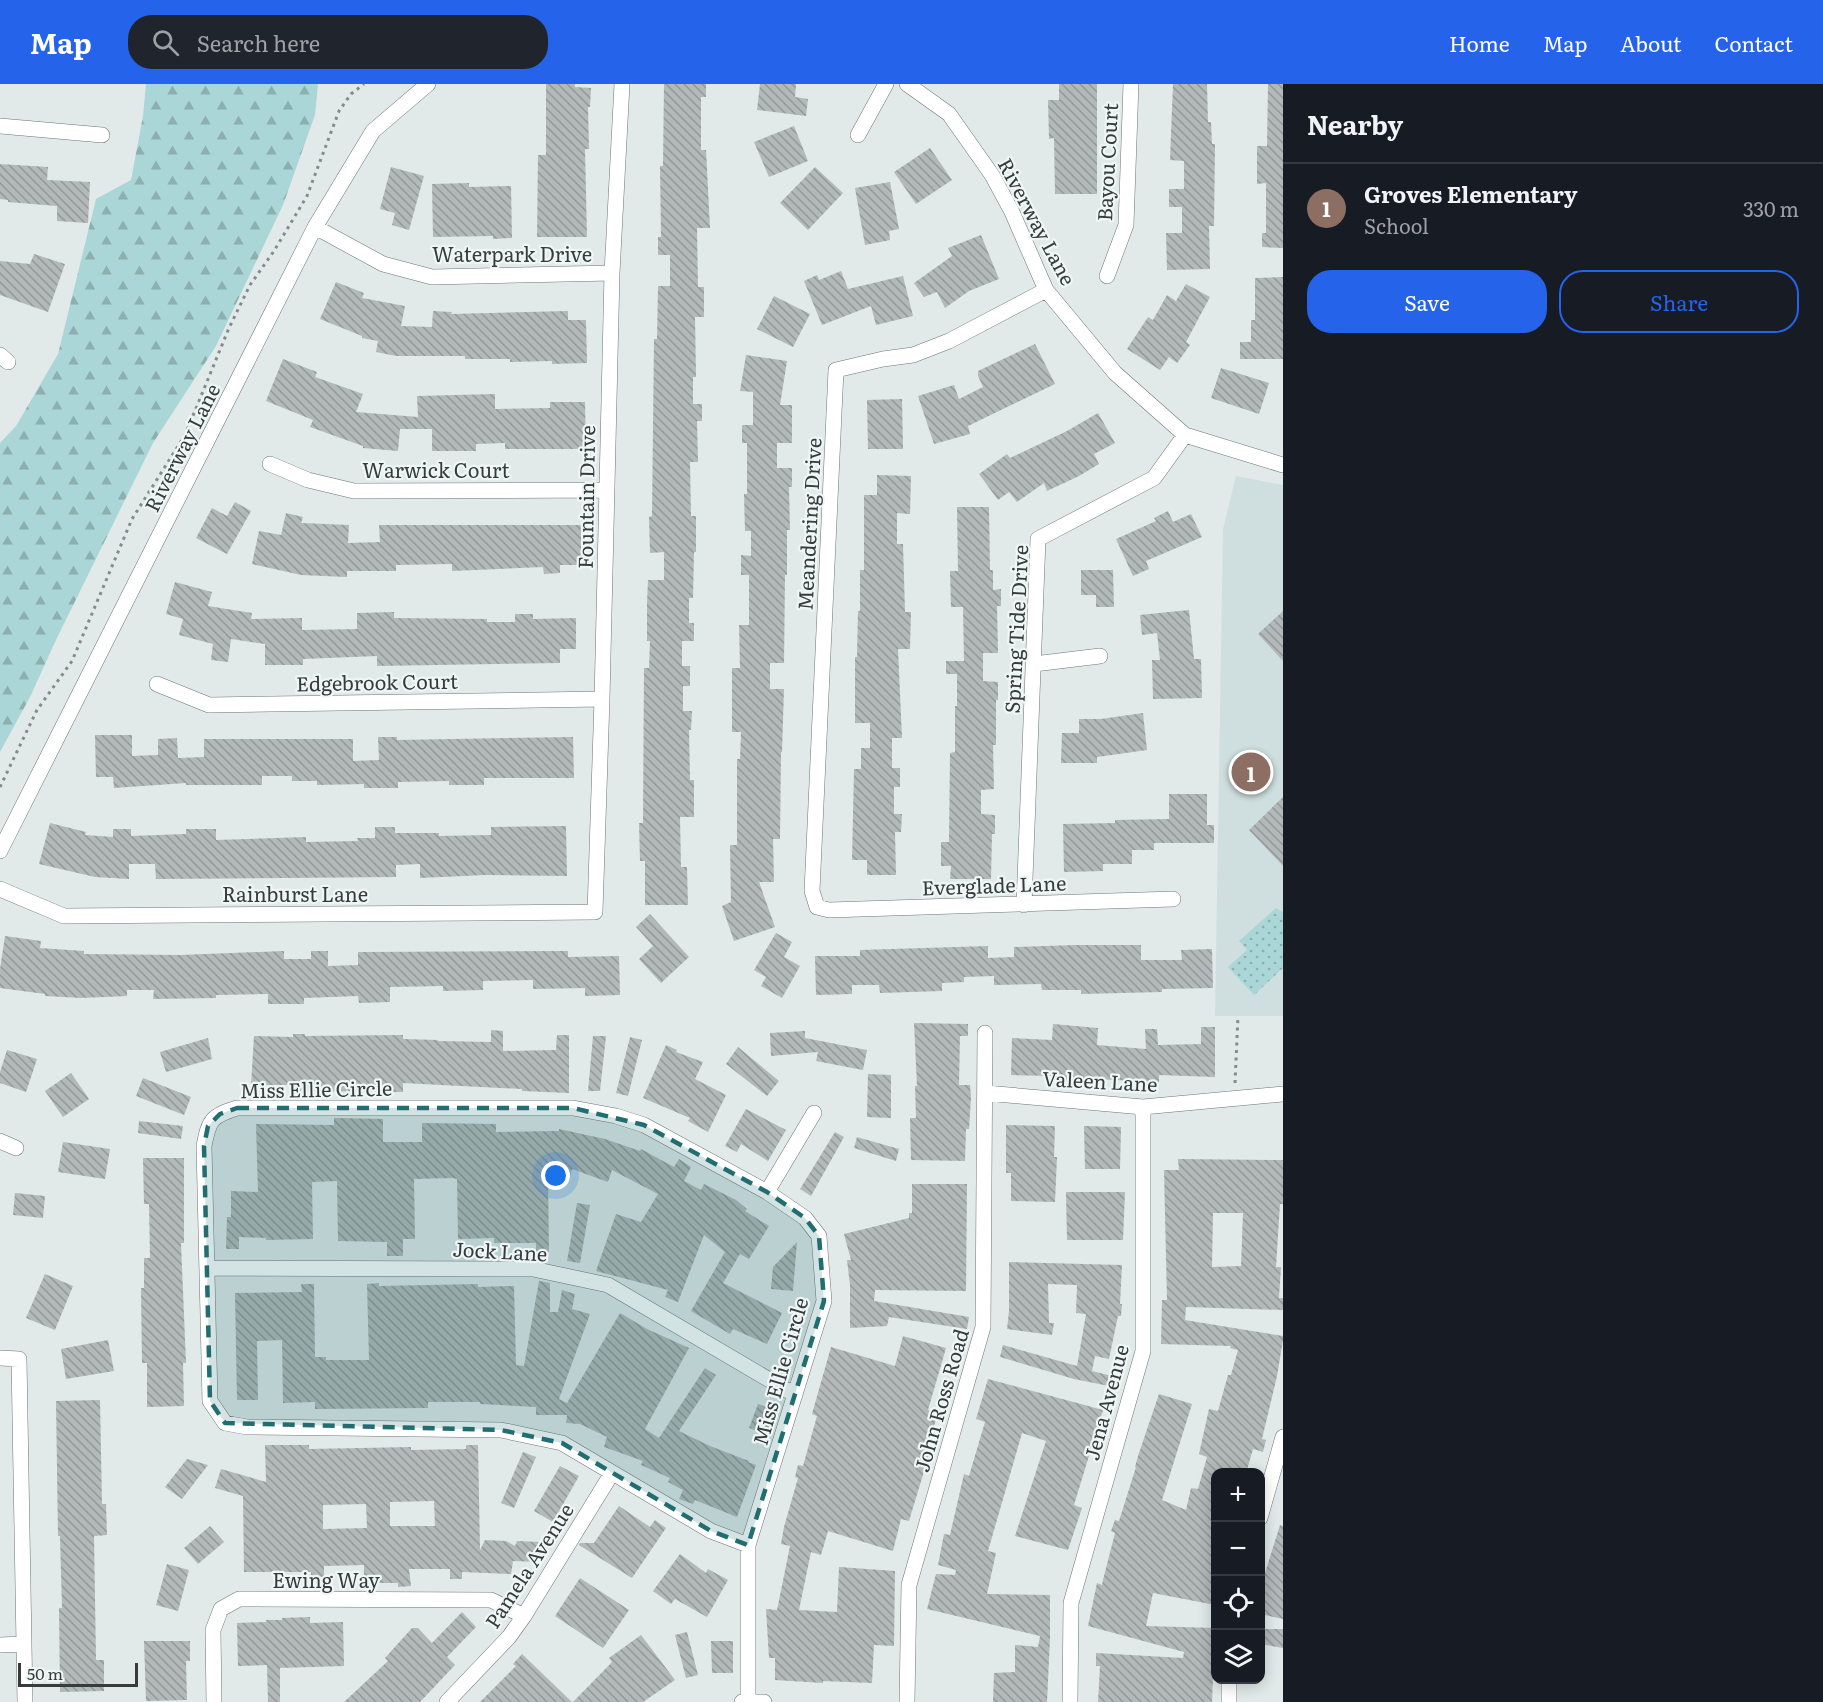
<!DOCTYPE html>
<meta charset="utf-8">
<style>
:root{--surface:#171b24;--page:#20242c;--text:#f1f3f6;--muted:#9ea1a6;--line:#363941;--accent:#2563eb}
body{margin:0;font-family:Literata,serif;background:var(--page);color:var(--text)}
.controls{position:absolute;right:18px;bottom:18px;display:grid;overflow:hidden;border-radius:12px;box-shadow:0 3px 15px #0003}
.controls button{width:54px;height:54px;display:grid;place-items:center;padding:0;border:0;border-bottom:2px solid var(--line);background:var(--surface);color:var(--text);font:30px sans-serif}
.scale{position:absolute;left:18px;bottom:15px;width:120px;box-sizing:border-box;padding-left:6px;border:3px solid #383b3b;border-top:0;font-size:16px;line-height:21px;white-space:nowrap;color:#383b3b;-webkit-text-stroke:4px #eff6f6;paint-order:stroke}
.you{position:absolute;left:556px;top:1092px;width:21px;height:21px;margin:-15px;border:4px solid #fff;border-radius:50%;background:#1a73e8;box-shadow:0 0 0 9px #1a73e833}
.badge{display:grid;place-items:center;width:39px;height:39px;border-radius:50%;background:var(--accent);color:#fff;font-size:20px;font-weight:700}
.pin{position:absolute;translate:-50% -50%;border:3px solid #fff;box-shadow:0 2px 6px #0006}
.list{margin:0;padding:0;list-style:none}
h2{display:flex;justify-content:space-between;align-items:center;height:78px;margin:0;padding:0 24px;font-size:26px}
h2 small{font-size:20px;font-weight:400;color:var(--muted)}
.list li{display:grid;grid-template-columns:39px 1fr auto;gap:18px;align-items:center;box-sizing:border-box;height:90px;padding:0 24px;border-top:2px solid var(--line)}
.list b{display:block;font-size:22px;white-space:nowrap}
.list p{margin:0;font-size:20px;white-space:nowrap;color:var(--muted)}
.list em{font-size:20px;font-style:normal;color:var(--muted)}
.actions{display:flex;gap:12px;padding:18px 24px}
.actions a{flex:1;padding:14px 0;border:2px solid var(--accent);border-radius:24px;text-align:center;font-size:21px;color:var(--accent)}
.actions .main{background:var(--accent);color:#fff}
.icon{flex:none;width:33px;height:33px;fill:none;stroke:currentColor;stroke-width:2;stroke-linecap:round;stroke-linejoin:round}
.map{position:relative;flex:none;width:1283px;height:1618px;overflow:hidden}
header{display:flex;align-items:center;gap:36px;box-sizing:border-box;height:84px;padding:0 30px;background:var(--accent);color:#fff}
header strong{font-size:28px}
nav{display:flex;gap:33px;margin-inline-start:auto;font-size:21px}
.search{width:420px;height:54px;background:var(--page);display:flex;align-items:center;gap:15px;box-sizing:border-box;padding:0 21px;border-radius:24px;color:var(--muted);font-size:22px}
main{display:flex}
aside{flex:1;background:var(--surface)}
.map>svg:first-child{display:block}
.built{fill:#cfdfdf}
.forest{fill:url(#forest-firs)}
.park{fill:url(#park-dots)}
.building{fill:url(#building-back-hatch);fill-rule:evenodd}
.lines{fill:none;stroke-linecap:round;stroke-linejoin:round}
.street-casing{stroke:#6f7575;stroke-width:16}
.path{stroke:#858a8a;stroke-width:3;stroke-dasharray:3 4.5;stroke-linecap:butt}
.street{stroke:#fff;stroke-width:15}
.marked{fill:#226d70;fill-opacity:0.2;stroke:#226d70;stroke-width:4.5;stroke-dasharray:12 8;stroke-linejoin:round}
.labels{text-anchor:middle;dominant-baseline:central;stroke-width:4.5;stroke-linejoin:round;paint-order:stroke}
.street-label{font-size:20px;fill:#383b3b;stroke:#eff6f6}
</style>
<header>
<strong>Map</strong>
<div class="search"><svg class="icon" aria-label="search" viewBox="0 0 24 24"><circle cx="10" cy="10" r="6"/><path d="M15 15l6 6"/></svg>Search here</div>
<nav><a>Home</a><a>Map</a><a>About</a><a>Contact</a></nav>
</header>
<main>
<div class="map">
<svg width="1283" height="1618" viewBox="0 0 1283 1618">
<defs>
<pattern id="forest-firs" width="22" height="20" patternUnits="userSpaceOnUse" patternTransform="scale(1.5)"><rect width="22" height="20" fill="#abd6d7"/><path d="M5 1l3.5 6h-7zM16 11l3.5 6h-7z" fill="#8cafb0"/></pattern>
<pattern id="park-dots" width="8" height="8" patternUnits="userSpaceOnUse" patternTransform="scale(1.5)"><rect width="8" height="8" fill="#abd6d7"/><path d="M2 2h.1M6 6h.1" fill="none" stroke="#8cafb0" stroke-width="1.8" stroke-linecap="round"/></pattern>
<pattern id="building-back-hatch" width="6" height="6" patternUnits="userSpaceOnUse" patternTransform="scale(1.5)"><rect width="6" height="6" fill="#b3b9b9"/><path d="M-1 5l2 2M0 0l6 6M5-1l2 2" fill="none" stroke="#939898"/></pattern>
</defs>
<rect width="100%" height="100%" fill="#e2e9e9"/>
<path class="built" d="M1236,392L1283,401V932H1215L1223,445Z"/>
<path class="forest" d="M146,0H318L315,31L283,121L216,262L153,359L56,556L30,613L0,668V359L16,342L58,270L96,115L131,96L143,32Z"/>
<path class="park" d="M1276,824L1283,828V884L1254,911L1228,883L1247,866L1239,857Z"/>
<path class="building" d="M546,0H575V3L591,4L590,23H588L589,65H585L587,153H537L538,71H546Z
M664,0H706V13H701V66H706L710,144H697L698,203H704V233H695L696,293H693V320H702V337H697L698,378H690L691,432H696V468H694L693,514H689V539H694V557H682V582H690V602H683V627H692L691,646H689L690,696H694V733H680L681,783H687L688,821H645V777H640L639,739H643L644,584H649L650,557H647V519L648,496H664V468L650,469L649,433L652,432L654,255H657L658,202H670V171H658V153H661L660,82H663Z
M760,0H796L795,13L808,15L806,32L757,26Z
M1059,0H1097V110H1055L1054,54L1049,55L1048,16H1059Z
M1173,0H1207L1208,38H1211L1212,60H1215L1214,142H1209L1210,185L1167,186L1166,149H1182V123H1169V105H1184V77L1170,76Z
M1268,0H1283V164L1262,163V149H1266V99L1257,100V62H1267Z
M794,42L808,77L769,93L754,58Z
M930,64L952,96L916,120L894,88Z
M0,80L48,83L47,96L90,98L88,139L57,137V122L8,118V116L0,115Z
M391,83L424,92L409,146L392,141L395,129L380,125Z
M815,83L843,109L808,146L780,119Z
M890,98L899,145L889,147L890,156L865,161L855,104Z
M469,99V103L511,102L512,154L493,155V152L433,153L432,100Z
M981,151L999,195L969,207L945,224L937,208L924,213L914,199L952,172L948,164Z
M34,170L65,180L48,228L0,211V177L30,180Z
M841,187L848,205L903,192L913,232L876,241L871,222L822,241L804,197L817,191L819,196Z
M1283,193V275H1240V258H1251V236H1255V194Z
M336,198L364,209L362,214L405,222L401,242L432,243L433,227L452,228L451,230L568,227V236H586L587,279L552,280V277L510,278V275H465V272H396L376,268L378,257L362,254V252L320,235Z
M1186,200L1210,213L1186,258L1190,261L1177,279L1169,273L1160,286L1127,265L1148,233L1153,236L1167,211L1176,217Z
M774,212L810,230L793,263L757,245Z
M1035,260L1055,300L968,342L970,350L934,360L918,312L954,301L959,315L983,303L978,292V287Z
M746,271L787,277L780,321H792V359H777V384H792V403H789L790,446H787V491H785L784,579H770V605H784L782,668H781L780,755H773L774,798H759L775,843L734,857L722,822L731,818L730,761H737V675H740L741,648H732V584H740L739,541H749V491H741V471L751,472V447H745L744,410H747V359H742V341H753V308L740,307Z
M283,275L317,288L315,293L363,310L356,328L418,333L417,312L495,310V325L550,324V318H585L586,365H505V359L476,360V367H432V345H400L398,367L363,364V362L310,343L313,336L266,317Z
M1221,284L1269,299L1259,330L1211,314Z
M902,315L903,365H868L867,316Z
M1098,329L1115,359L1094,370L1099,380L1079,392L1047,407L1044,399L1017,418L1009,408L998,416L979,390L1007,370L1010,374L1067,347Z
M877,391L911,392L910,430L897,429V460H903L905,528H911L910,565H898L902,654H892V684H900V703H894V730H902L901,748H895L896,791H867V776H852L854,685H861V664H870V639H855V573H857L858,527H860V486H864V411H877Z
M235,418L251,427L227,470L196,454L212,424L227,432Z
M957,423H989L990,486H993V506L1001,505V522H997L998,569H983V597L998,598V616H996V661H993L994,705L981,706V730L995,731V750H992L991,795H950L951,782H941V758H949L950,669L955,668V622H957V590H946V577H964L963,523H951L950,487H958Z
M1168,427L1173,438L1191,430L1202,453L1146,477L1149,485L1133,492L1116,455L1156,437L1154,434Z
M286,429L303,433L301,439L349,441L348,459L380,458L379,441H581V481H560V489L544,490L543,483L452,487V480L396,481V487H347V493L301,491L252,480L259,447L281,451Z
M1081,486H1113L1114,523H1096V511H1081Z
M175,498L212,508L208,522L252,529L251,535L302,534V546L357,545V529L394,528V534L487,535V538H515V530H533V535L576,534V565H560V579L377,582V572L303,575V581H265V560L231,555L228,578L211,576L213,560L179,551L183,535L166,530Z
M1189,526L1194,575H1201L1202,614L1153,615L1152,576H1160L1157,549L1142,551L1140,531Z
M1283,527V577L1258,550Z
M1143,629L1147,666L1097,673V679H1061L1062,649H1079V635H1101Z
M95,651H132V672L158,671V655L177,654L178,674L204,673V655H353V677L379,676L378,653H397V656L573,653L574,694H484V701H449V697L398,698V704H364V700L317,701V697H292V692H262V701H186V699L114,704L113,693H96Z
M1169,710H1207V741H1214V759H1154V766H1132V780H1103V787L1064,788L1063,740L1115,739V736L1169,735Z
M1283,713V782L1249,746Z
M50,739L86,748L85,751L113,753V745H131V752L186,750V745H216V756L306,753V758L358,757L357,754H375V743H395V749H439V752L491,751V743L566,742L567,792L485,791L420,794V780L396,781V793L156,795L155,780H129V795L95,793L39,780Z
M650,830L689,873L661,899L639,875L653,862L636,843Z
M776,849L792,858L784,873L800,882L782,914L761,902L766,893L754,886Z
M5,852L41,857L40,864L84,867V870L180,871L284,867V875H311V867H328V882L358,881V868L568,867V873L619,872L620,911L585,912V904L533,905V896L483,897V906L443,907V902L390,903V918L359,919L358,912L304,914V920H268V910L216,911V914L153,915L154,906H127V912L81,914L45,912V910L0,904V885Z
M1075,861H1141V876H1182L1181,866L1212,865L1213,904L1162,905V908L1081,910V906H1042L1041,900L994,901V892L964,893V898L942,899V907L880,909L879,901H852V910L816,911L815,872H860V866L988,862V874L1014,873V863Z
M914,939L968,940V952H960L959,1001H970L971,1013L969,1045H966L965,1077L911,1076L910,1034H916L915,1002H917Z
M1053,940L1098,944L1097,961L1146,965L1145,945H1157L1158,961L1201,960V943H1215V993L1159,991V998L1094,995V1000L1051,996V992L1011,991L1012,954L1052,956Z
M491,946L503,947V967L556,966L557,951H569V1009L522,1007V1005L403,999V1008L292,1007V1001H251L254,952L293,953V950H305V952L403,951V955L438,956V957L491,958Z
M805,947V954L867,966L863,986L816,977L818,968L771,972L770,949Z
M593,952H606L600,1007H588Z
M630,953L642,956L628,1012L616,1009Z
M208,954L212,975L166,988L160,968Z
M666,961L677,966L676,968L703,978L695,995L726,1011L708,1048L688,1037L690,1034L643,1014Z
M738,963L779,997L767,1012L726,980Z
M7,966L37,975L26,1008L0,999V988Z
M71,989L89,1015L63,1033L45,1007Z
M868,990L891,991V1034L867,1033Z
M143,994L191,1013L184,1031L136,1012Z
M746,1025L786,1046L768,1077L741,1060L737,1068L725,1062Z
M334,1034L383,1035V1058H422V1039L496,1040V1048L559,1047V1045L605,1055L640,1067L641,1065L674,1083L679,1075L691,1083L684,1097L701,1106L704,1100L736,1116L747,1125L745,1127L769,1142L749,1175L740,1170L723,1199L782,1229L767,1260L733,1245L730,1250L691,1227L725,1168L704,1151L678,1218L665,1213L668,1206L596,1187L616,1130L641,1138L658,1110L612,1086L608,1098L572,1085L569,1096L548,1092L549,1168H536V1159H494V1154L458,1155L457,1095L453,1094L414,1095L415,1155H403V1172H387V1158L338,1157L337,1097L312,1098L313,1155L266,1156V1154L239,1153V1165H226L227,1133H231V1107L258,1108L256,1040L334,1041Z
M139,1037L183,1042L181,1055L138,1049Z
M1006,1041L1055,1042L1054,1073H1057L1055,1118L1011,1117V1089H1006Z
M1084,1042L1121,1043L1120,1085H1085Z
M835,1048L844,1053L811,1112L800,1105Z
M857,1053L899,1065L896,1077L854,1064Z
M63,1058L110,1065L105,1095L58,1088Z
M143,1074H184V1159H181L186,1279H183L184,1322L147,1323V1279H142L141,1204H144V1174H150L149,1120H144Z
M1178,1075L1283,1076V1120H1280L1276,1183H1281L1279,1214H1283V1226L1186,1223L1185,1236L1283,1252V1256L1277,1292L1262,1355L1266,1356L1263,1368L1253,1365L1246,1389H1215V1521L1153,1509L1146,1542L1215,1544L1212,1618H1098L1100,1582H1096V1569L1183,1574L1184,1568L1088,1542L1097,1499L1102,1501L1103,1496L1115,1449L1111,1447L1115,1436L1119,1437L1136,1383H1135L1138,1372L1159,1310L1192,1320L1162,1416L1186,1426L1191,1404L1198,1405L1207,1373L1199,1370L1209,1325L1218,1327L1228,1291H1231L1238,1266L1230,1264L1231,1262L1161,1260L1162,1216H1167L1164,1086H1179ZM1213,1129H1243L1241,1182L1212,1183Z
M912,1100H967L966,1207L875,1206L874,1217L969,1233L967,1245L889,1233L887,1242L850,1244V1201L847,1176H851L844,1150L909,1134V1129H912Z
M1066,1108H1125L1123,1156H1067Z
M15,1109L45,1112L43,1134L13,1131Z
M577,1119L590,1121L580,1179L567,1177Z
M797,1158L793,1207L771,1205L773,1183Z
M1009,1178L1122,1181L1120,1220H1122L1121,1232H1118L1109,1275L1095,1272L1092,1287L1112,1292L1109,1302L1074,1295L1000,1273L1003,1261L1077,1282L1086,1230L1076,1229L1077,1201L1048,1200L1049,1239H1054L1052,1251L1007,1245L1009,1227Z
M45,1190L73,1202L55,1246L26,1234Z
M539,1197L550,1199V1228H558L562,1206L575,1210L572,1225L590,1230L559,1315L567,1319L620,1229L647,1245L689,1264L645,1345L659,1354L705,1284L716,1291L679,1347L710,1362L749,1377L748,1378L756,1381L737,1433L695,1416L693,1420L679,1415L683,1406L668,1398L670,1394L641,1381L643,1377L604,1363L607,1353L580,1340L566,1339L567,1331H536V1323L480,1320V1318H428V1324L315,1325V1318L283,1319L282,1256L257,1257L258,1316H237L235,1209L302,1208L301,1200H314L315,1273H326V1276H369L367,1200L379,1199V1202L478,1200V1203L514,1202L516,1281L524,1282Z
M903,1252L946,1264L928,1326L938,1329L928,1361L931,1362L928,1374L909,1437L901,1435L893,1467L828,1447L821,1471L811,1468L799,1526L837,1528L839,1483L895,1487L894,1562L874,1561L872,1599L823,1597V1599L775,1596V1574H769L766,1525L777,1526L790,1462L781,1460L784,1443L798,1394L795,1393L798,1381L803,1382L817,1332L812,1330L831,1263L895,1282Z
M108,1256L114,1287L66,1295L61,1265Z
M988,1295L1103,1326L1074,1421L1082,1424L1068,1466L1015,1452L1046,1357L1022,1349L988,1467L996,1469L987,1510L1050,1511V1554L1047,1618H993L994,1589L1015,1588V1561L1038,1563L1040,1552L927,1525L936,1490L955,1491L956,1486L938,1481L944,1450L950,1451L964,1390L969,1392L985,1338L976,1335Z
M100,1316L102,1420H106L107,1451L94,1452L96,1576H104V1607L60,1608L59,1524H62L60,1452H58L56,1317Z
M758,1320L775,1326L771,1336L776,1338L772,1352L749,1344Z
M265,1361H309V1365L411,1363V1366L466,1365V1361H478L480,1466L485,1456L506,1457L515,1462L517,1457L540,1458V1478L513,1477L511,1490L462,1488V1495H450V1485H409L411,1502L398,1503V1499H364V1481L324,1482V1493H311V1488H244L243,1412L215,1404L221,1385L266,1398ZM434,1417L435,1442H390V1418ZM366,1420L367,1444L323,1445V1421Z
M523,1368L536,1373L514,1424L501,1419Z
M187,1375L208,1381L182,1415L165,1403Z
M560,1382L579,1392L553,1438L534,1427Z
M619,1422L650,1443L655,1436L666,1444L632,1494L579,1461L580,1459H594Z
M1280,1441L1283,1442V1535L1260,1530V1512L1265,1489Z
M210,1442L224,1458L198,1480L184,1464Z
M680,1470L706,1489L708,1485L728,1496L707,1533L675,1515L671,1520L653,1507Z
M167,1480L189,1486L178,1527L156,1521Z
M580,1494L629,1526L603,1564L555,1532Z
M462,1528L476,1543L447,1573L455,1581L420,1618H344L388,1577L385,1574L412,1544H418L432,1559Z
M310,1533V1539L343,1538L344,1582L280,1584V1618H268L267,1581L238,1582L237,1539L266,1538V1536H282V1534Z
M1260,1545H1283V1564L1260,1560Z
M687,1548L698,1591L686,1594L675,1551Z
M641,1551L675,1596L643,1618H573L612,1578L609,1574Z
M144,1557H190V1577H186L187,1616L146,1617Z
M711,1557H733V1589H712Z
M522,1570L572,1618H480L516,1582L513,1580Z"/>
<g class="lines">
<defs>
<path id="street" d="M907,0L949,30L992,91L1012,128L1046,206L1115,289L1185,351L1283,381
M0,42L102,51
M858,51L886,0
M315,143L383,180L432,193L612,189
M1107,192L1126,141L1131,0
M1046,206L949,257L913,271L883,275L836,286L812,807L817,823L829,826L1173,815
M0,271L8,278
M270,380L308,396L354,407L606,406
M1034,580L1100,572
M157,600L209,621L602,615
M0,767L315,143L373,47L428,0
M0,805L64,832L595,828L602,615L612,189L622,0
M1024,821L1038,455L1154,394L1185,351
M986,1009L1143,1023L1283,1010
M0,1057L16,1064
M767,1108L814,1029
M207,1184L533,1185L608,1201L795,1311
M0,1274L19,1275L25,1618
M1260,1434L1283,1353
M0,1561L24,1560
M748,1617V1461L824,1217L819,1152L805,1134L767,1108L644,1041L616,1032L573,1024H237C211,1032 209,1036 204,1062L210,1317L225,1339L247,1343L501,1346L562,1359L711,1447L748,1461
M214,1618L213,1546L221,1525L239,1515L491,1516L524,1532
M447,1618L509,1553L524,1532L612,1389
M742,1618H764
M907,1618L909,1501L983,1243L985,949
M1070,1618L1071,1519L1143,1267V1023
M1229,1618V1596"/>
</defs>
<use href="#street" class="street-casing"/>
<path class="path" d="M0,703L37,626L72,577L132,435L185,351L229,244L250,201L274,167L307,112L339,27L351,10L364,0
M1235,999L1238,932"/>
<use href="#street" class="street"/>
</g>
<path class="marked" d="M237,1024H573L644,1041L767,1108L805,1134L819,1152L824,1217L748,1461L711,1447L562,1359L501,1346L225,1339L210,1317L204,1062L208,1042L220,1030Z"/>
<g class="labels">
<g class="street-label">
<text transform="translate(1106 78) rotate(-87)">Bayou Court</text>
<text transform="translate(1038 137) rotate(62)">Riverway Lane</text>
<text x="512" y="169">Waterpark Drive</text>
<text transform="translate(181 363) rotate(-63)">Riverway Lane</text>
<text x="436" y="385">Warwick Court</text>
<text transform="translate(585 413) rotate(-89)">Fountain Drive</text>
<text transform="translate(808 440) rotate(-87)">Meandering Drive</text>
<text transform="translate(1015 545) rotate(-87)">Spring Tide Drive</text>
<text transform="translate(377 597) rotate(-1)">Edgebrook Court</text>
<text transform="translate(994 800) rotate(-2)">Everglade Lane</text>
<text x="295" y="809">Rainburst Lane</text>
<text transform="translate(1100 996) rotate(3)">Valeen Lane</text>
<text transform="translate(316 1004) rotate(-1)">Miss Ellie Circle</text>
<text transform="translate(500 1166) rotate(3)">Jock Lane</text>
<text transform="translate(779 1287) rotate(-74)">Miss Ellie Circle</text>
<text transform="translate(940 1316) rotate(-74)">John Ross Road</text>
<text transform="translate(1105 1318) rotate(-75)">Jena Avenue</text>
<text transform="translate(528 1481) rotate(-57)">Pamela Avenue</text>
<text x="326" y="1495">Ewing Way</text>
</g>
</g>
</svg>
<div class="controls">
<button>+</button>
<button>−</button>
<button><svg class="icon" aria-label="locate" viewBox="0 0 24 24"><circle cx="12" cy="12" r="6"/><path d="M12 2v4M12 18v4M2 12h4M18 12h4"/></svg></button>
<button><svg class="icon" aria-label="layers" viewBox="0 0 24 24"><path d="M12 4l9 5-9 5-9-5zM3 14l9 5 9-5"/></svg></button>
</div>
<div class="scale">50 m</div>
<div class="you"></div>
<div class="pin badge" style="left:1251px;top:688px;background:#8d6e63">1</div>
</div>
<aside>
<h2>Nearby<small></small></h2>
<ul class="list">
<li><span class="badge" style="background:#8d6e63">1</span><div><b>Groves Elementary</b><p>School</p></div><em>330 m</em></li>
</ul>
<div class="actions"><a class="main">Save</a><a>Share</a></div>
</aside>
</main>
